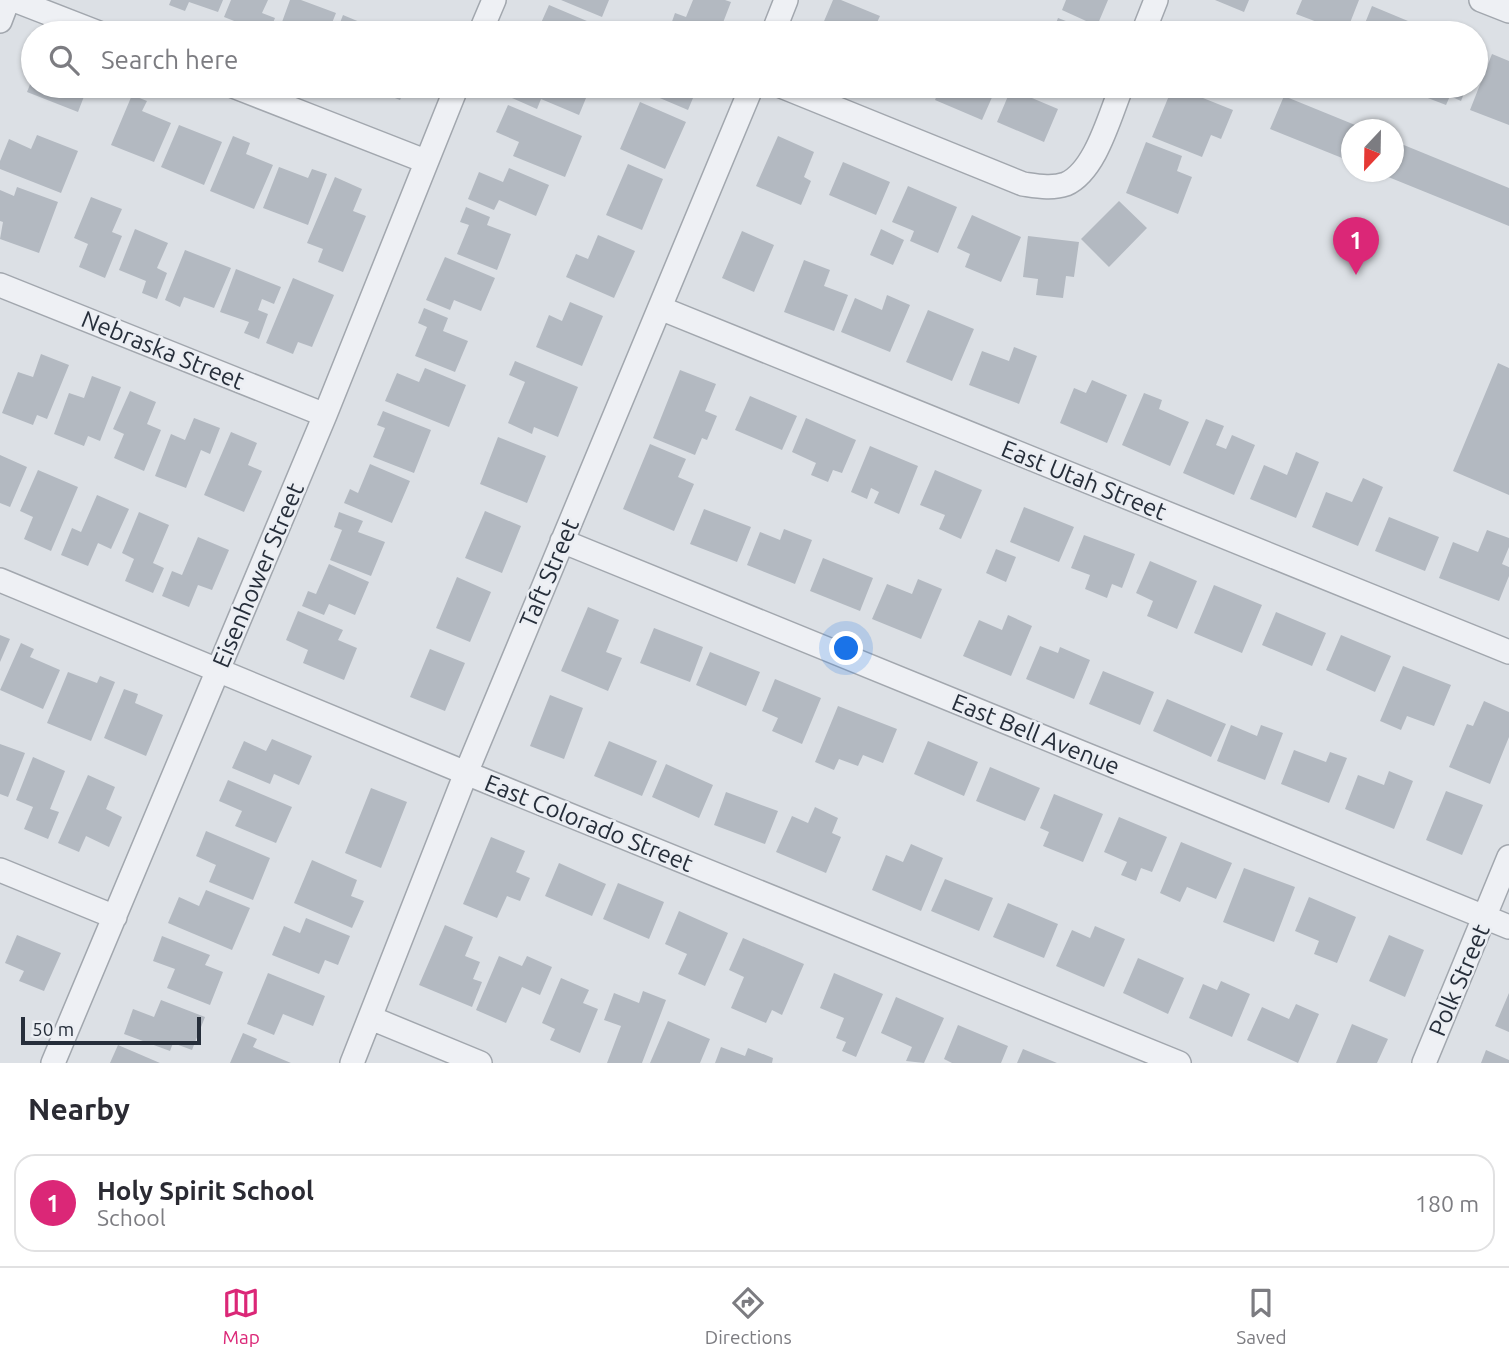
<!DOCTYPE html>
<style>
:root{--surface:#fff;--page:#f2f2f3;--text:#2b2b33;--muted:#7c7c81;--line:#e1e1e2;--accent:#db2777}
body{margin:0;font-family:Ubuntu,sans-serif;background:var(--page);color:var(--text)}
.compass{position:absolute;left:1341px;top:119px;width:63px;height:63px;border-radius:50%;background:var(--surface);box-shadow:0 2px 5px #0004;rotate:202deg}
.scale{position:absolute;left:21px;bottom:18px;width:180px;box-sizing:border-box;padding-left:7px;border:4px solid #262e3a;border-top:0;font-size:19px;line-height:24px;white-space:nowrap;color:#262e3a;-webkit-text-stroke:5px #ebeef3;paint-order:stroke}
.you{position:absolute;left:847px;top:649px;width:24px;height:24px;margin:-18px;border:5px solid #fff;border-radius:50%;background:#1a73e8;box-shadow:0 0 0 10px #1a73e833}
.badge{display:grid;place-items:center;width:46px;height:46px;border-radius:50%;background:var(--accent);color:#fff;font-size:23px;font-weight:700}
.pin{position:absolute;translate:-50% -58px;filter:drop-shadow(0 2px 4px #0008)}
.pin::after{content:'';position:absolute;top:37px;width:24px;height:21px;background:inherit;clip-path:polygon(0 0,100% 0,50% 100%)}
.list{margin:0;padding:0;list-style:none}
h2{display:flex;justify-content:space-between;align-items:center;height:91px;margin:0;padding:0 28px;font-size:30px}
h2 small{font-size:23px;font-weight:400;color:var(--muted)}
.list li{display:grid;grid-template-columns:46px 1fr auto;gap:21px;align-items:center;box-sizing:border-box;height:98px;margin:0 14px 14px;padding:0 14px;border:2px solid var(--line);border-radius:21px}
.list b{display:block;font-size:26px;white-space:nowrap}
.list p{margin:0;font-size:23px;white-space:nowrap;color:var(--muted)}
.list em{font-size:23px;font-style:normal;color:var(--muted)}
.icon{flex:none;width:38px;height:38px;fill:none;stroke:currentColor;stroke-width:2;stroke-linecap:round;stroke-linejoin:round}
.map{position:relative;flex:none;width:1509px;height:1063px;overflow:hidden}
.search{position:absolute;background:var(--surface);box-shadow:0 2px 5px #0004;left:21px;right:21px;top:21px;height:77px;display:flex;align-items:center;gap:18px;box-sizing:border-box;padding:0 24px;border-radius:38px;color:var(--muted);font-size:26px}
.sheet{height:203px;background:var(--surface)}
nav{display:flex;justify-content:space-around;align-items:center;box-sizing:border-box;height:98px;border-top:2px solid var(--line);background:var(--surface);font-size:19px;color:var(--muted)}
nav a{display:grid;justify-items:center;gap:4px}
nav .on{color:var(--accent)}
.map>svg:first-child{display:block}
.building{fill:#b3b9c1}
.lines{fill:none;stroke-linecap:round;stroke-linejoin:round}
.street-casing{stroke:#a2a7ae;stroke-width:26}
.street{stroke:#eef0f4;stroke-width:23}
.labels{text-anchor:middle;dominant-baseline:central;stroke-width:5;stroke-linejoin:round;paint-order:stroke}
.street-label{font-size:24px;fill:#262e3a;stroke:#ebeef3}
</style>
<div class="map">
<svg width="1509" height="1063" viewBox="0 0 1509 1063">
<rect width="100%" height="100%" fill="#dce0e5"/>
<path class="building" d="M171,0H223L218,12L189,2L185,11L169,5Z
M231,0H268L262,13L275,18L269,33H250L252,28L224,17Z
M290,0H301L336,13L328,33H278Z
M561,0H609L602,17Z
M693,0H725L731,2L719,33H668L675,13L686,17Z
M833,0H841L880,16L872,33H819Z
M1066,0H1108L1097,26L1062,10Z
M1215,0H1249L1244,12Z
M1302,0H1359L1346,33L1296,14Z
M549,5L594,24L590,33L537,32Z
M1372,6L1420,26L1418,33H1361Z
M343,15L386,33H336Z
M1058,18L1092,31L1091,33H1052Z
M1492,54L1509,61V125L1470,110Z
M33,77V86H88L78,112L27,92Z
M374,86H406L400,100L372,89Z
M517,86H591L579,115L541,99L537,109L512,98Z
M660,86H698L688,110L655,96Z
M941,86H997L982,120L935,100Z
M1173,86L1233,110L1221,139L1211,135L1202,157L1152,137Z
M1424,86H1467L1461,101L1450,96L1446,105L1420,95Z
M1011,89L1058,109L1044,142L997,122Z
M132,95L147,101L142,111L171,123L154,162L111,145Z
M1284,96L1365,129L1352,130V162L1270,129Z
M640,102L686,122L665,169L620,149Z
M508,105L582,136L565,177L513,156L519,142L496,132Z
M179,125L222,142L204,185L161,167Z
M37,135L78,151L61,193L0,169V161L9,139L31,149Z
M233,136L250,143L246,154L273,165L254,209L210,191Z
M778,136L814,152L804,177L811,181L801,205L756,186Z
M1394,141L1509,188V226L1376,172H1394Z
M1146,142L1182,156L1177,171L1192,177L1178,214L1126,193Z
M843,162L890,182L876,215L829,195Z
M628,164L663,179L642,230L606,215Z
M279,167L308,178L312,169L327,174L308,225L263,208Z
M509,168L549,185L536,216L499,200L494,210L468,199L479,172L503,182Z
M335,177L362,189L353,211L366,216L343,272L318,262L323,249L307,243Z
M908,186L957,207L938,253L910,241L914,231L892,222Z
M17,187L58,202L39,253L0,239L3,222L0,221V190L14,196Z
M91,197L122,209L112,232L122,236L105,278L79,267L88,244L74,238Z
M1119,201L1147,228L1109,267L1081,239Z
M466,207L490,217L487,225L511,234L497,270L457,254L469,225L460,222Z
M972,215L1021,237L1001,282L965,267L970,254L957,248Z
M135,229L168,243L157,268L167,273L157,299L142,293L146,281L119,270Z
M881,229L904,240L893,265L870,255Z
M742,231L774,245L754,292L722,278Z
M598,235L635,251L614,298L566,277L576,254L588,259Z
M1028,236L1079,242L1074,277L1066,276L1063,298L1036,295L1038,279L1023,277Z
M185,250L231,268L214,308L184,297L180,307L165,300Z
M445,257L495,278L481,311L454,300L450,310L426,300Z
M804,260L830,270L824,286L848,295L834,331L784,312Z
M236,269L281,287L274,304L262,299L258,310L268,314L259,339L244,333L249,322L220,312Z
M293,278L334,295L312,347L298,342L293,354L266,343Z
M887,295L910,305L890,352L841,332L855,298L882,310Z
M570,302L603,316L582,366L536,347L549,315L562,321Z
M424,308L448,318L443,331L468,341L455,372L415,356L427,327L418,323Z
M928,310L974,329L952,381L906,362Z
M1014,347L1037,356L1019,404L969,385L982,351L1009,361Z
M41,354L69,365L47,419L37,415L33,425L2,413L18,372L33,377Z
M515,361L578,387L558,437L534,427L532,434L508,423L525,382L509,375Z
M1498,363L1509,368V495L1453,471Z
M425,368L466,385L449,427L385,401L397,373L419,382Z
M680,370L716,384L705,411L717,416L707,440L702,438L695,455L653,438Z
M92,376L121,387L100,441L88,436L84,446L54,434L69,393L84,398Z
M1092,380L1127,395L1107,443L1060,423L1074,388L1086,393Z
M130,391L156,402L147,424L161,430L144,471L114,458L124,434L113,429Z
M1144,393L1162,400L1159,409L1189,422L1170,466L1122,445Z
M750,396L797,416L782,450L735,430Z
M383,411L431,430L414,473L373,457L385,428L377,425Z
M194,418L220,428L210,454L201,450L186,488L155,476L171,434L185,440Z
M806,418L856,440L842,473L833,470L828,482L811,475L816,463L792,452Z
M1206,419L1224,426L1216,445L1226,449L1232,435L1255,445L1234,495L1183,473Z
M231,432L257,443L248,465L262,471L244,512L204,495Z
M498,437L546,456L527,503L480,484Z
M650,444L686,459L678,477L694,484L674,531L623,509Z
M870,446L918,466L899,514L874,503L879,492L871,488L867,499L851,492Z
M1296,452L1319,462L1296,518L1250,499L1264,465L1287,475Z
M0,455L27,467L10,507L0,503Z
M370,464L410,481L392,523L344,503L350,489L358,493Z
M38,470L78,487L51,551L24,539L33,517L20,511Z
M935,470L982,490L961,539L939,529L945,515L920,505Z
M1363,478L1383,487L1358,546L1312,527L1326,492L1352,502Z
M97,495L129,509L111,549L98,543L88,566L61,555L72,528L81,532Z
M1024,507L1074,527L1059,562L1010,542Z
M704,509L751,527L737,562L690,544Z
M485,511L521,526L502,573L465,558Z
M139,512L169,525L153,563L164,568L153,593L125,581L134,559L122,553Z
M339,512L363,521L358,532L385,542L371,576L330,560L342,530L334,527Z
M1389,517L1439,537L1425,571L1375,551Z
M784,529L812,540L795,584L747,565L760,532L780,540Z
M1487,530L1509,538V547L1502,564L1509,567V576L1499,601L1439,578L1453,542L1478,552Z
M1084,535L1135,554L1122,588L1112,584L1107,598L1085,589L1090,575L1071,568Z
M198,537L229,550L212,590L198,585L189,607L162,596L172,571L182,575Z
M996,549L1016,557L1006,582L986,573Z
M823,558L873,578L860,611L810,591Z
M1150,561L1197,581L1177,629L1147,616L1153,601L1136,593Z
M329,564L369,582L355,615L329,604L324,615L302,606L308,591L316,594Z
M457,577L491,592L470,642L436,628Z
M918,579L942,589L921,639L872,619L887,584L912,594Z
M1214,585L1262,605L1242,653L1194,633Z
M588,607L619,620L606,652L622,658L608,691L561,671Z
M298,611L343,630L338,640L357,648L344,680L303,663L308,650L286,640Z
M1276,612L1326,633L1312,666L1262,645Z
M1008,615L1032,626L1011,676L963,656L979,620L1002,630Z
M654,628L703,647L690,682L640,663Z
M0,635L10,639L0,662Z
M1341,635L1391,656L1375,692L1326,670Z
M21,643L34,649L30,657L60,670L43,709L0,690Z
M1040,646L1058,653L1060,647L1090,660L1074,699L1026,679Z
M430,649L465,663L445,711L410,697Z
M710,652L760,672L746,706L696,685Z
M1403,666L1451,685L1434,726L1407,716L1401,730L1380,721Z
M1103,671L1154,692L1140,725L1089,704Z
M68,672L97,683L100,676L115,682L91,741L47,723Z
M775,679L821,698L802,744L772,731L778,718L762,711Z
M124,689L138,694L135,703L163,715L146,756L104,738Z
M550,695L583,708L564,759L530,746Z
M1167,699L1226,724L1211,757L1153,731Z
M1484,701L1509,712V737L1490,784L1449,767L1467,724L1473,726Z
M838,706L897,729L883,763L863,755L858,766L839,759L834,770L815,762Z
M1231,725L1257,736L1261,725L1283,733L1265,780L1217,761Z
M272,739L312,756L299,785L274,774L270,784L232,768L244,741L266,751Z
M609,741L657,761L642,796L594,776Z
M928,741L978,762L964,796L914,774Z
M0,744L25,753L8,797L0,794Z
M1294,750L1326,762L1330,752L1347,758L1329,803L1281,784Z
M33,757L65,771L50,809L59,812L48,839L24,829L33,807L16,800Z
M666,764L713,785L699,818L652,797Z
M990,767L1040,788L1025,821L976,801Z
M1389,771L1413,781L1394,829L1345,809L1358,775L1384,785Z
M88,775L115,787L106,809L122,817L109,847L86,836L79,852L58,843Z
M228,780L292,807L276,843L235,826L242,811L219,801Z
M371,788L407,802L381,868L345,853Z
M1446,791L1483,805L1462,855L1426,840Z
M726,792L778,811L765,844L714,825Z
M1054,794L1103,814L1083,862L1043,846L1049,832L1040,828Z
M815,807L838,818L832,833L841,837L826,873L776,852L792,816L808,823Z
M1119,817L1167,837L1152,872L1141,868L1136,881L1121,875L1127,862L1104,852Z
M206,831L270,858L253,900L209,882L216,865L196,856Z
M491,837L525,851L516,872L530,878L520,901L507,896L497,918L463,904Z
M1181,842L1232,863L1216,899L1187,887L1180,902L1160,893Z
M911,844L943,858L921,911L872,890L886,855L903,862Z
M312,860L357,880L351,896L364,901L352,928L294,903Z
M559,863L606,884L592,916L545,896Z
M1244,868L1295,887L1274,942L1223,922Z
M945,879L993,898L979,931L931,911Z
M618,883L664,902L649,939L603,919Z
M206,890L250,908L232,950L168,923L179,897L199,906Z
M1309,897L1356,917L1337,963L1314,954L1319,941L1295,931Z
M1008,903L1058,924L1044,958L993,937Z
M679,911L728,933L705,986L678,974L687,954L665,944Z
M306,918L350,936L338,965L325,960L319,974L272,955L284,926L300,933Z
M445,925L473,937L465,956L480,962L473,979L482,982L472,1007L419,985Z
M1095,926L1125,939L1104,987L1056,966L1072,930L1090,938Z
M17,935L61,953L44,991L19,981L24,971L5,963Z
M1389,935L1424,950L1405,997L1369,981Z
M162,936L210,955L205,965L223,972L210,1005L167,988L175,969L153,961Z
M743,938L804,964L782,1015L772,1010L766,1023L731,1008L744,977L729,970Z
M499,956L522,966L527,956L552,967L540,995L522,987L506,1023L476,1010Z
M1138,958L1184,978L1168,1014L1123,993Z
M268,973L325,996L313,1026L283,1014L274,1035L247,1024Z
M834,973L883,994L856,1057L842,1051L846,1042L836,1038L844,1018L820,1008Z
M561,978L589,990L583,1003L598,1009L580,1053L550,1040L555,1029L542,1023Z
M1221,981L1250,994L1232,1037L1189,1018L1203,984L1217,990Z
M643,991L666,1000L642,1063H607L621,1026L604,1020L614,993L639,1003Z
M1509,993V1032L1495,1026Z
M896,997L944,1018L924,1063L906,1061L912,1047L881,1033Z
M161,1000L205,1017L192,1050L173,1043L170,1051L124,1034L133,1009L154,1017Z
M1296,1004L1319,1014L1298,1063L1247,1040L1262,1007L1289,1019Z
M668,1021L710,1039L700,1063H650Z
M1352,1024L1388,1039L1377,1063H1336Z
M958,1025L1008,1046L1001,1063H952L944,1059Z
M243,1033L257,1039L253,1047L291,1063H230Z
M118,1045L160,1063H110Z
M721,1047L745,1056L748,1048L773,1058L772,1063H715Z
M1023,1049L1057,1063H1017Z
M1486,1050L1509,1060V1063H1481Z"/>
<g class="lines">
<defs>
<path id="street" d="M14,0L99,33
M1481,0L1509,11
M0,21L8,0
M480,33L494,0
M773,33L786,0
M1143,33L1156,0
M233,86L425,161
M781,86L1023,184C1037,186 1052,189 1066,184C1096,171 1110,114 1122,86
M0,285L325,415
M660,308L1509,652
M562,541L1509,927
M0,580L466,773L1179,1063
M0,870L115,917
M371,1018L480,1063
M53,1063L325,415L457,86
M352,1063L466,773L752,86
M1424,1063L1509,857"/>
</defs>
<use href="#street" class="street-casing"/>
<use href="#street" class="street"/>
</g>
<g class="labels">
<g class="street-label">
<text transform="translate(163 350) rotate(22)">Nebraska Street</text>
<text transform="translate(1084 480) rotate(22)">East Utah Street</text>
<text transform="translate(549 573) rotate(-67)">Taft Street</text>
<text transform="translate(258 575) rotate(-67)">Eisenhower Street</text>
<text transform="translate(1036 734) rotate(22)">East Bell Avenue</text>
<text transform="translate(589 823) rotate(22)">East Colorado Street</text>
<text transform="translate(1459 980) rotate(-67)">Polk Street</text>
</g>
</g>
</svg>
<svg class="compass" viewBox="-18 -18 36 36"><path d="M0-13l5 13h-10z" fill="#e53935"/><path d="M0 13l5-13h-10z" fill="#7c7c81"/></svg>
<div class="scale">50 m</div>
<div class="you"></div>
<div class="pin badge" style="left:1356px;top:275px">1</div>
<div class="search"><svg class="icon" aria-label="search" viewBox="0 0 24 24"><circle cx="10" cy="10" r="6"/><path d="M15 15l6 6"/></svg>Search here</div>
</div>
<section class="sheet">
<h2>Nearby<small></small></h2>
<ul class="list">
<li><span class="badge">1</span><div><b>Holy Spirit School</b><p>School</p></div><em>180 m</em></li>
</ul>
</section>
<nav>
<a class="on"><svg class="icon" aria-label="map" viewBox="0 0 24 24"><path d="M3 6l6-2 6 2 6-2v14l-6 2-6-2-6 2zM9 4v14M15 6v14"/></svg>Map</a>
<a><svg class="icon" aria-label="directions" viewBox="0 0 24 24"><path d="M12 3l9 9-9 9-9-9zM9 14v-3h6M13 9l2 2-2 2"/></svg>Directions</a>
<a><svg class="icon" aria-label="saved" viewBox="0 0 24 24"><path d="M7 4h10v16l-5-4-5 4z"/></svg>Saved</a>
</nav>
